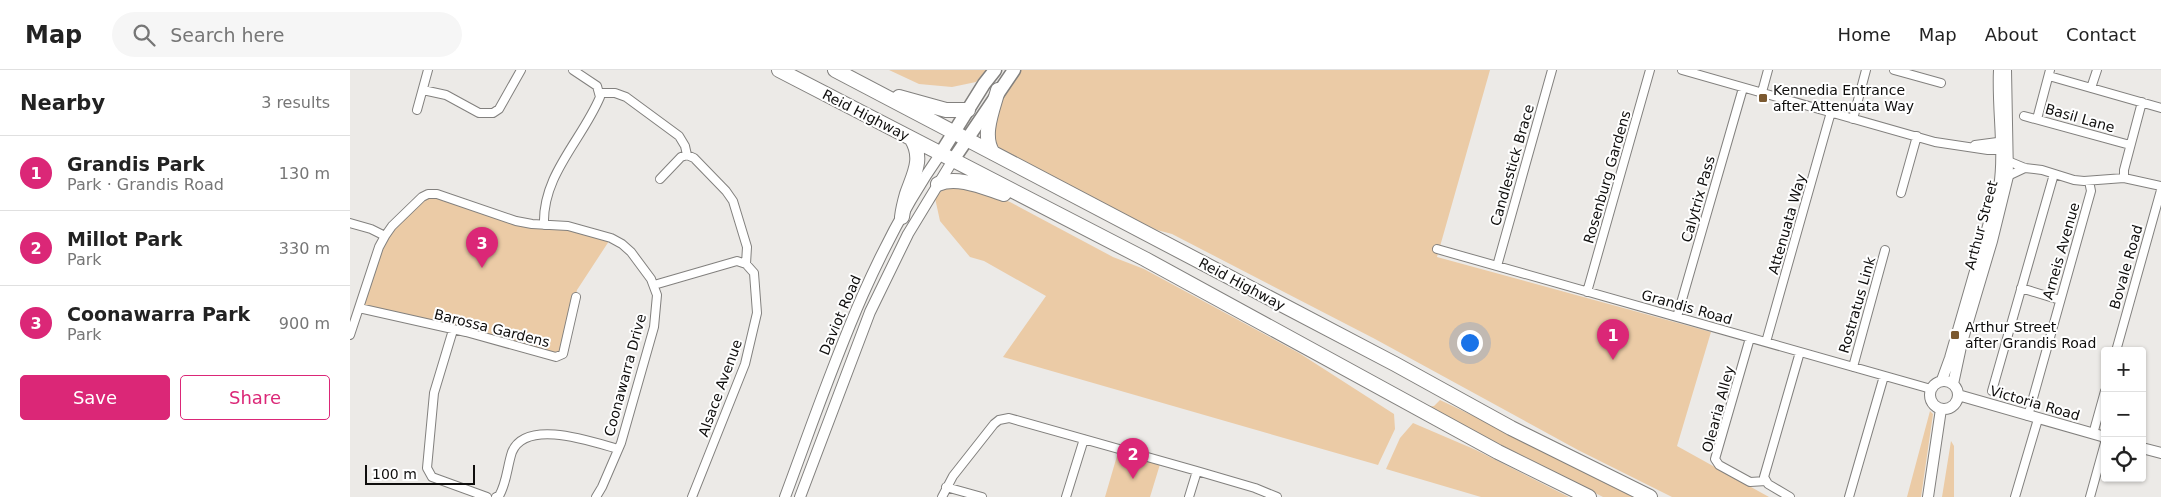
<!DOCTYPE html>
<meta charset="utf-8">
<style>
:root{--surface:#fff;--page:#f6f6f6;--text:#222;--muted:#767676;--line:#e0e0e0;--accent:#db2777}
body{margin:0;font-family:"DejaVu Sans",sans-serif;background:var(--page);color:var(--text)}
.controls{position:absolute;right:15px;bottom:15px;display:grid;overflow:hidden;border-radius:5px;box-shadow:0 1px 4px #0004}
.controls button{width:45px;height:45px;display:grid;place-items:center;padding:0;border:0;border-bottom:1px solid var(--line);background:var(--surface);color:var(--text);font:25px sans-serif}
.scale{position:absolute;left:15px;bottom:12px;width:110px;box-sizing:border-box;padding-left:5px;border:2px solid #0f0e0d;border-top:0;font-size:14px;line-height:18px;white-space:nowrap;color:#0f0e0d;-webkit-text-stroke:4px #fff;paint-order:stroke}
.you{position:absolute;left:1119px;top:272px;width:18px;height:18px;margin:-12px;border:4px solid #fff;border-radius:50%;background:#1a73e8;box-shadow:0 0 0 8px #1a73e833}
.badge{display:grid;place-items:center;width:32px;height:32px;border-radius:50%;background:var(--accent);color:#fff;font-size:16px;font-weight:700}
.pin{position:absolute;translate:-50% -41px;filter:drop-shadow(0 1px 2px #0008)}
.pin::after{content:'';position:absolute;top:26px;width:18px;height:15px;background:inherit;clip-path:polygon(0 0,100% 0,50% 100%)}
.list{margin:0;padding:0;list-style:none}
h2{display:flex;justify-content:space-between;align-items:center;height:65px;margin:0;padding:0 20px;font-size:21px}
h2 small{font-size:16px;font-weight:400;color:var(--muted)}
.list li{display:grid;grid-template-columns:32px 1fr auto;gap:15px;align-items:center;box-sizing:border-box;height:75px;padding:0 20px;border-top:1px solid var(--line)}
.list b{display:block;font-size:19px;white-space:nowrap}
.list p{margin:0;font-size:16px;white-space:nowrap;color:var(--muted)}
.list em{font-size:16px;font-style:normal;color:var(--muted)}
.actions{display:flex;gap:10px;padding:15px 20px}
.actions a{flex:1;padding:11px 0;border:1px solid var(--accent);border-radius:5px;text-align:center;font-size:18px;color:var(--accent)}
.actions .main{background:var(--accent);color:#fff}
.icon{flex:none;width:28px;height:28px;fill:none;stroke:currentColor;stroke-width:2;stroke-linecap:round;stroke-linejoin:round}
.map{position:relative;flex:none;width:1811px;height:427px;overflow:hidden}
header{display:flex;align-items:center;gap:30px;box-sizing:border-box;height:70px;padding:0 25px;background:var(--surface);border-bottom:1px solid var(--line)}
header strong{font-size:24px}
nav{display:flex;gap:28px;margin-inline-start:auto;font-size:18px}
.search{width:350px;height:45px;background:var(--page);display:flex;align-items:center;gap:12px;box-sizing:border-box;padding:0 18px;border-radius:28px;color:var(--muted);font-size:19px}
main{display:flex}
aside{flex:1;background:var(--surface)}
.map>svg:first-child{display:block}
.green{fill:#ebcba6}
.lines{fill:none;stroke-linecap:round;stroke-linejoin:round}
.minor-casing{stroke:#82807e;stroke-width:10}
.tertiary-casing{stroke:#82807e;stroke-width:12}
.primary-casing{stroke:#82807e;stroke-width:15}
.trunk-casing{stroke:#82807e;stroke-width:16}
.minor{stroke:#fff;stroke-width:8}
.tertiary{stroke:#fff;stroke-width:10}
.primary{stroke:#fff;stroke-width:12}
.trunk{stroke:#fff;stroke-width:14}
.poi-dot{fill:#7b5930;stroke:#fff;stroke-width:2}
.labels{text-anchor:middle;dominant-baseline:central;stroke-width:4;stroke-linejoin:round;paint-order:stroke}
.poi-label{font-size:14px;fill:#0f0e0d;stroke:#fff;text-anchor:start}
.street-label{font-size:14px;fill:#0f0e0d;stroke:#fff}
</style>
<header>
<strong>Map</strong>
<div class="search"><svg class="icon" aria-label="search" viewBox="0 0 24 24"><circle cx="10" cy="10" r="6"/><path d="M15 15l6 6"/></svg>Search here</div>
<nav><a>Home</a><a>Map</a><a>About</a><a>Contact</a></nav>
</header>
<main>
<aside>
<h2>Nearby<small>3 results</small></h2>
<ul class="list">
<li><span class="badge">1</span><div><b>Grandis Park</b><p>Park · Grandis Road</p></div><em>130 m</em></li>
<li><span class="badge">2</span><div><b>Millot Park</b><p>Park</p></div><em>330 m</em></li>
<li><span class="badge">3</span><div><b>Coonawarra Park</b><p>Park</p></div><em>900 m</em></li>
</ul>
<div class="actions"><a class="main">Save</a><a>Share</a></div>
</aside>
<div class="map">
<svg width="1811" height="427" viewBox="0 0 1811 427">
<rect width="100%" height="100%" fill="#eceae7"/>
<path class="green" d="M539,0H637L626,12L602,17L569,14Z
M664,0H1140L1087,187L1361,262L1327,376L1419,427H1322L1228,380L1025,269L822,164L807,160L680,99L643,83L638,63Z
M595,117L619,119L660,132L763,187L794,199L949,283L1044,344L1045,359L1028,395L653,287L696,226L634,191L620,187L590,151L585,128Z
M78,124L166,151L218,156L261,168L227,220L213,284L204,286L9,238L35,166Z
M1090,330L1293,427H1253L1077,337L1084,336Z
M1580,341L1583,344L1571,427H1557Z
M1063,353L1126,380L1219,427H1131L1036,399L1050,368Z
M1601,371L1604,376V427H1592Z
M769,379L811,391L800,427H755Z"/>
<g class="lines">
<defs>
<path id="minor" d="M1332,0L1585,72L1638,80H1654
M1544,0L1591,13
M1699,6L1811,38
M1741,18L1747,0
M73,20L96,25L129,43H143L149,39L171,0
M1412,22L1418,0
M250,23H265L276,27L329,66L335,76L337,85
M67,40L78,0
M1674,46L1780,75
M1503,49L1516,0
M1687,49L1700,0
M1625,75L1655,71
M337,85L344,88L376,121L383,131L397,177L396,194
M1658,91L1675,98L1692,100L1724,110L1734,111L1774,108L1811,116
M1658,106L1675,98
M1774,108V100L1792,32
M310,109L331,87L337,85
M1551,123L1567,66
M0,153L21,159L35,166
M194,155C192,105 232,70 250,27L247,16L223,0
M1087,179L1581,319
M1147,196L1202,0
M304,215L387,191L396,194L404,203L407,243L395,294L342,427
M1671,218L1710,230
M1237,222L1300,0
M9,238L116,262L206,287L213,284L226,227
M1327,247L1393,18
M103,260L84,323L77,398L82,407L137,427
M0,265L29,177L35,166L42,156L72,127L78,124H87L166,151L182,154L218,156L261,168L272,174L281,182L301,209L307,225L304,257L271,373L252,417L246,427
M1400,268L1365,389L1369,395L1400,412L1416,411
M1416,272L1481,42
M1766,281L1811,120
M1503,297L1535,180
M1642,321L1704,104
M1678,346L1741,121L1739,111
M1743,364L1755,321
M596,417L632,427
M146,427L149,426C157,412 157,397 162,382C176,348 243,372 268,379
M592,427L603,406L644,354L649,350L659,348L847,401L905,418L927,427
M716,427L734,369
M839,427L847,401
M1440,427L1418,414L1414,407L1450,282
M1499,427L1534,306
M1665,427L1688,349
M1740,427L1755,373"/>
<path id="tertiary" d="M1592,310L1600,288L1649,118C1655,80 1647,39 1649,0
M1580 325a14 14 0 1 1 28 0a14 14 0 1 1-28 0Z
M1603,314L1612,272L1642,171L1658,106L1656,0
M1608,325L1755,367
M1792,378L1811,383
M435,427C479,309 518,187 591,83
M450,427L520,242L558,164L603,90
M1578,427L1591,339"/>
<path id="primary" d="M591,83L634,14L645,0
M603,90L664,0"/>
<path id="trunk" d="M429,0L795,189L1148,382L1239,427
M485,0L1045,294L1161,358L1300,427
M549,27L596,40H618
M643,83C631,66 643,39 648,20
M588,114C607,105 635,118 654,124
M552,147C553,139 555,131 557,124C564,104 574,88 561,68"/>
</defs>
<use href="#minor" class="minor-casing"/>
<use href="#tertiary" class="tertiary-casing"/>
<use href="#primary" class="primary-casing"/>
<use href="#trunk" class="trunk-casing"/>
<use href="#minor" class="minor"/>
<use href="#tertiary" class="tertiary"/>
<use href="#primary" class="primary"/>
<use href="#trunk" class="trunk"/>
</g>
<g class="poi-dot">
<rect x="1408" y="23" width="10" height="10" rx="2.5"/>
<rect x="1600" y="260" width="10" height="10" rx="2.5"/>
</g>
<g class="labels">
<g class="poi-label">
<text x="1423" y="20">Kennedia Entrance<tspan x="1423" dy="16">after Attenuata Way</tspan></text>
<text x="1615" y="257">Arthur Street<tspan x="1615" dy="16">after Grandis Road</tspan></text>
</g>
<g class="street-label">
<text transform="translate(516 45) rotate(27)">Reid Highway</text>
<text transform="translate(1730 48) rotate(16)">Basil Lane</text>
<text transform="translate(1162 95) rotate(-74)">Candlestick Brace</text>
<text transform="translate(1257 107) rotate(-74)">Rosenburg Gardens</text>
<text transform="translate(1348 129) rotate(-74)">Calytrix Pass</text>
<text transform="translate(1437 154) rotate(-74)">Attenuata Way</text>
<text transform="translate(1631 155) rotate(-75)">Arthur Street</text>
<text transform="translate(1711 181) rotate(-74)">Arneis Avenue</text>
<text transform="translate(1776 197) rotate(-74)">Bovale Road</text>
<text transform="translate(892 214) rotate(28)">Reid Highway</text>
<text transform="translate(1507 235) rotate(-74)">Rostratus Link</text>
<text transform="translate(1337 237) rotate(16)">Grandis Road</text>
<text transform="translate(490 245) rotate(-67)">Daviot Road</text>
<text transform="translate(142 258) rotate(14)">Barossa Gardens</text>
<text transform="translate(275 305) rotate(-75)">Coonawarra Drive</text>
<text transform="translate(370 318) rotate(-70)">Alsace Avenue</text>
<text transform="translate(1685 333) rotate(16)">Victoria Road</text>
<text transform="translate(1368 339) rotate(-75)">Olearia Alley</text>
</g>
</g>
</svg>
<div class="controls">
<button>+</button>
<button>−</button>
<button><svg class="icon" aria-label="locate" viewBox="0 0 24 24"><circle cx="12" cy="12" r="6"/><path d="M12 2v4M12 18v4M2 12h4M18 12h4"/></svg></button>
</div>
<div class="scale">100 m</div>
<div class="you"></div>
<div class="pin badge" style="left:1263px;top:290px">1</div>
<div class="pin badge" style="left:783px;top:409px">2</div>
<div class="pin badge" style="left:132px;top:198px">3</div>
</div>
</main>
